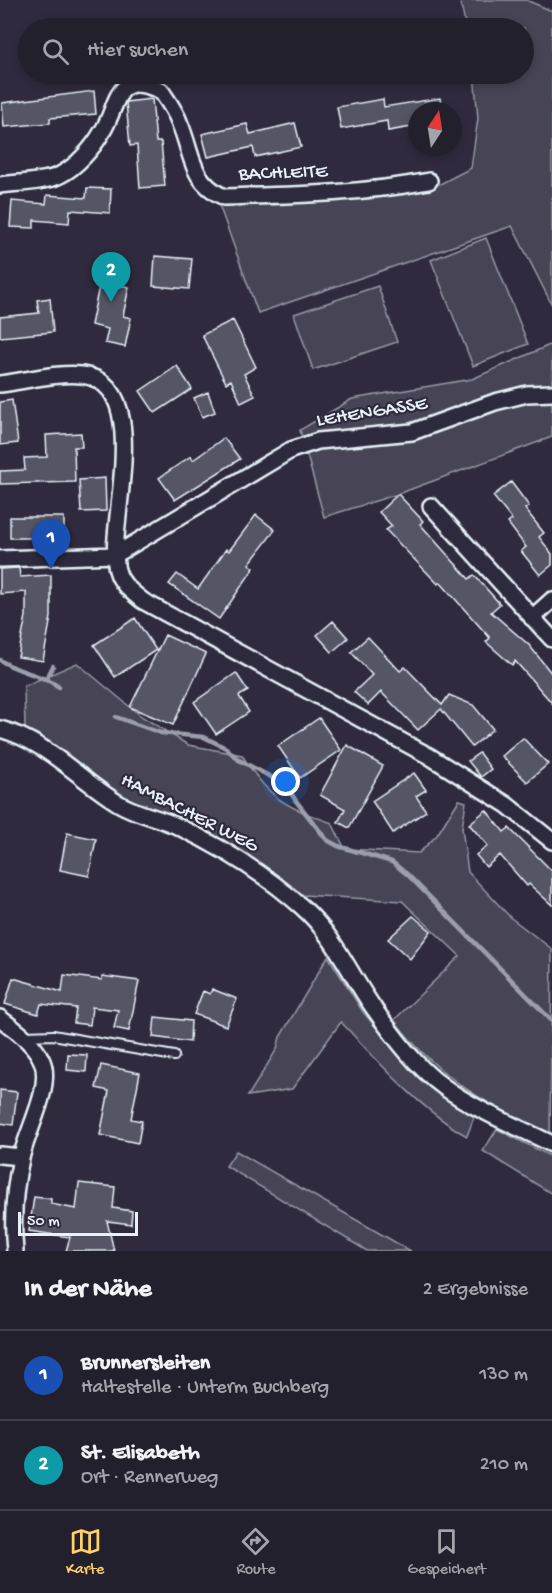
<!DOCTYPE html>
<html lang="de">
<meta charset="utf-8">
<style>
:root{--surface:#23202e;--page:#2f2d3a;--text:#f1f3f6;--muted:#a3a3aa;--line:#403e4a;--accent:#ffd166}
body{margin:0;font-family:"Gochi Hand",sans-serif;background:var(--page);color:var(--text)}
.compass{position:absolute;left:408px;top:102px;width:54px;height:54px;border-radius:50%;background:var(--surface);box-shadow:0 3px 9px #0003;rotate:12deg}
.scale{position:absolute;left:18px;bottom:15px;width:120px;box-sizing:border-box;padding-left:6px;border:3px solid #e8f1f8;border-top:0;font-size:16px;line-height:21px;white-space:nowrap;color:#e8f1f8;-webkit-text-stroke:4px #2f2a3d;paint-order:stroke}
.you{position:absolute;left:286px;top:782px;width:21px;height:21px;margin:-15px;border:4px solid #fff;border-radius:50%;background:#1a73e8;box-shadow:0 0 0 9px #1a73e833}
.badge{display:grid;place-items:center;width:39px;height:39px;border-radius:50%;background:var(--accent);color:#fff;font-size:20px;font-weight:700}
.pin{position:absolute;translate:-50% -50px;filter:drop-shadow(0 2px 3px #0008)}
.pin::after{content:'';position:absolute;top:32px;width:21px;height:18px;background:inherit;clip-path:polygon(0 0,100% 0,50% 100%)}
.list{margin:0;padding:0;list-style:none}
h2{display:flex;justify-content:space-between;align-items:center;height:78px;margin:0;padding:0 24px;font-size:26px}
h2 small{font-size:20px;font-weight:400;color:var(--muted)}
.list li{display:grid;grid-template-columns:39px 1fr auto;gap:18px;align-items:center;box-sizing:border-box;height:90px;padding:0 24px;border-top:2px solid var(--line)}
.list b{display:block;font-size:22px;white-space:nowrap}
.list p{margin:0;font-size:20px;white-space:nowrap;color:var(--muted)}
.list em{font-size:20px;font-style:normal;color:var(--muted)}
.icon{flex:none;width:33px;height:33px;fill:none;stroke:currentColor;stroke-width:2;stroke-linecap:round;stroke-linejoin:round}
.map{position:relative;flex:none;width:552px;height:1251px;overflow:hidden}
.search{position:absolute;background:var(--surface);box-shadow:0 3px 9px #0003;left:18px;right:18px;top:18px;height:66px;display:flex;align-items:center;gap:15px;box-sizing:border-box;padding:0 21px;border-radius:33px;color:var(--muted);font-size:22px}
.sheet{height:258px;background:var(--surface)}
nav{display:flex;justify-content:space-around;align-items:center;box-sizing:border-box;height:84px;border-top:2px solid var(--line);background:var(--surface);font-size:16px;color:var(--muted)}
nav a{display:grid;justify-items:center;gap:3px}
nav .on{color:var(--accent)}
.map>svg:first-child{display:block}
.green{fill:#464455;stroke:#979aa6;stroke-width:1.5}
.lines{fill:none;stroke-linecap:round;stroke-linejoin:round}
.stream{stroke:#9c9fab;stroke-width:4.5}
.building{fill:#575565;stroke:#e8f1f8;stroke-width:1.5}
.lane-casing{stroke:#e8f1f8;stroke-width:12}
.street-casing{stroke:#e8f1f8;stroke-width:20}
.lane{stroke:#2f2a3d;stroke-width:8}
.street{stroke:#2f2a3d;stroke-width:15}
.labels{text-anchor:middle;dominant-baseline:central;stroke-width:4.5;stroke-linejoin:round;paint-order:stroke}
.street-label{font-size:20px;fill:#e8f1f8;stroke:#2f2a3d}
</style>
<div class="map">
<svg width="552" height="1251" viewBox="0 0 552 1251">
<rect width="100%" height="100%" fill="#2f2a3d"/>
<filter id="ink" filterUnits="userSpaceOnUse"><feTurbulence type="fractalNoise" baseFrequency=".0167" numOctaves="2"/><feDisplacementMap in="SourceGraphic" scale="12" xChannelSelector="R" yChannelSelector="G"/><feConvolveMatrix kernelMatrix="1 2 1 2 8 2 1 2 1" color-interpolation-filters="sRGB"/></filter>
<g filter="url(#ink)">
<path class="green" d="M460,0H526L552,11V305L512,226L258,313L218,202L350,196L440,184L471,168L478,118L474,74H524V28H466Z
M486,238L528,344L473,366L431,260Z
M378,286L397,342L313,370L294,314Z
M552,344V437L398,494L324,517L300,430L352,399L472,379Z
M77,663L141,716L188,745L242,755C269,799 284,806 332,823L345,849L419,853L437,835L459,800L466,802L462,828L468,872L511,918L552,949L550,1136C484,1101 442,1082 394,1020L460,956L402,901L303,895L205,833L118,799L25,728L24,686Z
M328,956L363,1012L412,1071L474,1117L467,1136C420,1110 377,1060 341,1022L292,1089L248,1096L277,1049L280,1037Z
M497,1129L552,1157V1194L483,1151Z
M236,1151L407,1249L411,1251H367L226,1166Z"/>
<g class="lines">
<path class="stream" d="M0,660C18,673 41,673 59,687
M47,678L53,666
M116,717L161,733L204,737L226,748L239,760L286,785L296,801L327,840L338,846L392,862L408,875L552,1021"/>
</g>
<path class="building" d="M94,91L96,114L50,118V123L4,127L2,103Z
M440,98L442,111H417V126L388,131L387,121L341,129L337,107L383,99L384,107Z
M152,99L156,142H161L165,186L140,188L137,145L130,146L126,102Z
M295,123L301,147L255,157L253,147L208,157L202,134L247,124L250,134Z
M87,188L111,189L110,213L70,210L69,223L34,220V228L10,227L12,201L46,204L47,195L86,198Z
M155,256L192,259L189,289L153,286Z
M100,281L129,287L123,316L131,318L125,347L105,343L108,329L91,325Z
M50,298L53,332L0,337V317L39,313L37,300Z
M233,320L256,367L244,374L255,396L241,403L231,380L226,383L202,335Z
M177,366L192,389L155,413L140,391Z
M208,392L215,412L202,417L194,398Z
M12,400L18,443L0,445V402Z
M81,433L82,447H74L75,482L0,484V471L25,470L24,458L47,457L46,435Z
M224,438L240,459L175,500L159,478L191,456L193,460Z
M105,478L106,511L81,512L79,480Z
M511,482L529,506L525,509L544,533L539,537L552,554V565L540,575L521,551L526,547L508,523L512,520L493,496Z
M398,494L423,521L420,524L469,579L474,575L500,604L491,612L529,645L552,674V703L515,661L512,665L486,642L490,638L440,582L438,584L386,530L392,526L379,512Z
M256,515L275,530L249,564L254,568L219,619L169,584L177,574L198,589L226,549L229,551Z
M10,517H64V538H10Z
M19,568L20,577L51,575V617L43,661L18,657L26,616V592L0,594V569Z
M135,618L156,650L115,677L94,645Z
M333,621L348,638L332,652L317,635Z
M165,635L206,654L173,725L130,707Z
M368,637L400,671L405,667L442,705L449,695L473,705L493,729L472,747L441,709L418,730L381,692L368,705L354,692L372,675L351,652Z
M236,673L248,691L239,696L249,712L216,734L194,702Z
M319,718L341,750L300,778L278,746Z
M523,738L548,764L527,782L502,756Z
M347,745L383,766L349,828L338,822L345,809L320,795Z
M479,753L491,769L481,777L468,761Z
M414,773L426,790L416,796L426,811L393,833L372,801Z
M486,810L504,832L509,828L552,871V905L529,884L527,886L500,855L486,867L476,855L488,846L469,824Z
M67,833L96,839L89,876L60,870Z
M413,916L431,931L410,959L388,939Z
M64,975L102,980V976L139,981L129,1031L114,1028L118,1010L92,1007L90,1025L74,1023L76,1008L41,1004L38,1014L5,1004L13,978L62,992Z
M212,989L237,999L226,1026L194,1014L203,991L210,994Z
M155,1017L191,1021L190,1042L153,1037Z
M68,1054L87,1055L86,1072L67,1070Z
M101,1065L140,1073L131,1119L142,1121L138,1143L100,1135L109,1091L96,1088Z
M0,1090L17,1092L13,1125L0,1123Z
M79,1183L115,1187L113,1208L132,1211L131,1224L107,1221L114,1251H66L70,1237L29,1231L34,1197L51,1199V1204L76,1209Z"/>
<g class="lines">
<defs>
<path id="lane" d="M26,1036L53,1035L174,1056"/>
<path id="street" d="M0,185C15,183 48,182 60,175C76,167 93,148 102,132C120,104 113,69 161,91C168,101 176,112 180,124C193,155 190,181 224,197C293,195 361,194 429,181
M0,384C24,381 59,372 82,375C156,384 106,527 117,570C121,585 132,592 143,601L429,756L507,805L552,841
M431,506L552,639
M0,559L115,555L291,450L318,441L412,432L495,402L527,394L552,393
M532,618L552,600
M0,729C48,742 77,778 118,803C136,814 157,817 177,826C221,847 265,874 302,907C335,936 350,975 375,1010C394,1037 417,1068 444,1087C477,1111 516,1126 552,1144
M0,1018C15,1030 34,1042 42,1061C53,1087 26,1132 21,1159C14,1189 12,1220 15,1251
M0,1155L21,1157"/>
</defs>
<use href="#lane" class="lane-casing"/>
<use href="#street" class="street-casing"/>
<use href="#lane" class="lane"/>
<use href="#street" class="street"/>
</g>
</g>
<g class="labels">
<g class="street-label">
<text transform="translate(283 174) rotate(-2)">BACHLEITE</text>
<text transform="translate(372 413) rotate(-9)">LEHENGASSE</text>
<text transform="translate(189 814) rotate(27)">HAMBACHER WEG</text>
</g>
</g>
</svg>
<svg class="compass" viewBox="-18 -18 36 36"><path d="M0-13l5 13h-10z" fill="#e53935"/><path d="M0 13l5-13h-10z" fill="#a3a3aa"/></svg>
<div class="scale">50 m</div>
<div class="you"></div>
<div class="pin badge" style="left:51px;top:569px;background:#1a4fb4">1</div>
<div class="pin badge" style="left:111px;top:302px;background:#0f9aa8">2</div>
<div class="search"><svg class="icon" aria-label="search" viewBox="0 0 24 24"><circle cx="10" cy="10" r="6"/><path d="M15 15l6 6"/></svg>Hier suchen</div>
</div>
<section class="sheet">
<h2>In der Nähe<small>2 Ergebnisse</small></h2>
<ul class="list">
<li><span class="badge" style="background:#1a4fb4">1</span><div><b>Brunnersleiten</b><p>Haltestelle · Unterm Buchberg</p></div><em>130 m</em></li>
<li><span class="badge" style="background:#0f9aa8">2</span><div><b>St. Elisabeth</b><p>Ort · Rennerweg</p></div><em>210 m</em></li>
</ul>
</section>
<nav>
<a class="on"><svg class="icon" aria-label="map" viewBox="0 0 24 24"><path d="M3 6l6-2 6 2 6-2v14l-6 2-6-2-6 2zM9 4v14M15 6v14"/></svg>Karte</a>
<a><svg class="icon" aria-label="directions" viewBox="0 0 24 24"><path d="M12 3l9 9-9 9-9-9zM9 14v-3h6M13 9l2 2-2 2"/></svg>Route</a>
<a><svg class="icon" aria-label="saved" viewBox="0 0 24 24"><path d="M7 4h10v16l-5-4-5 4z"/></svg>Gespeichert</a>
</nav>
